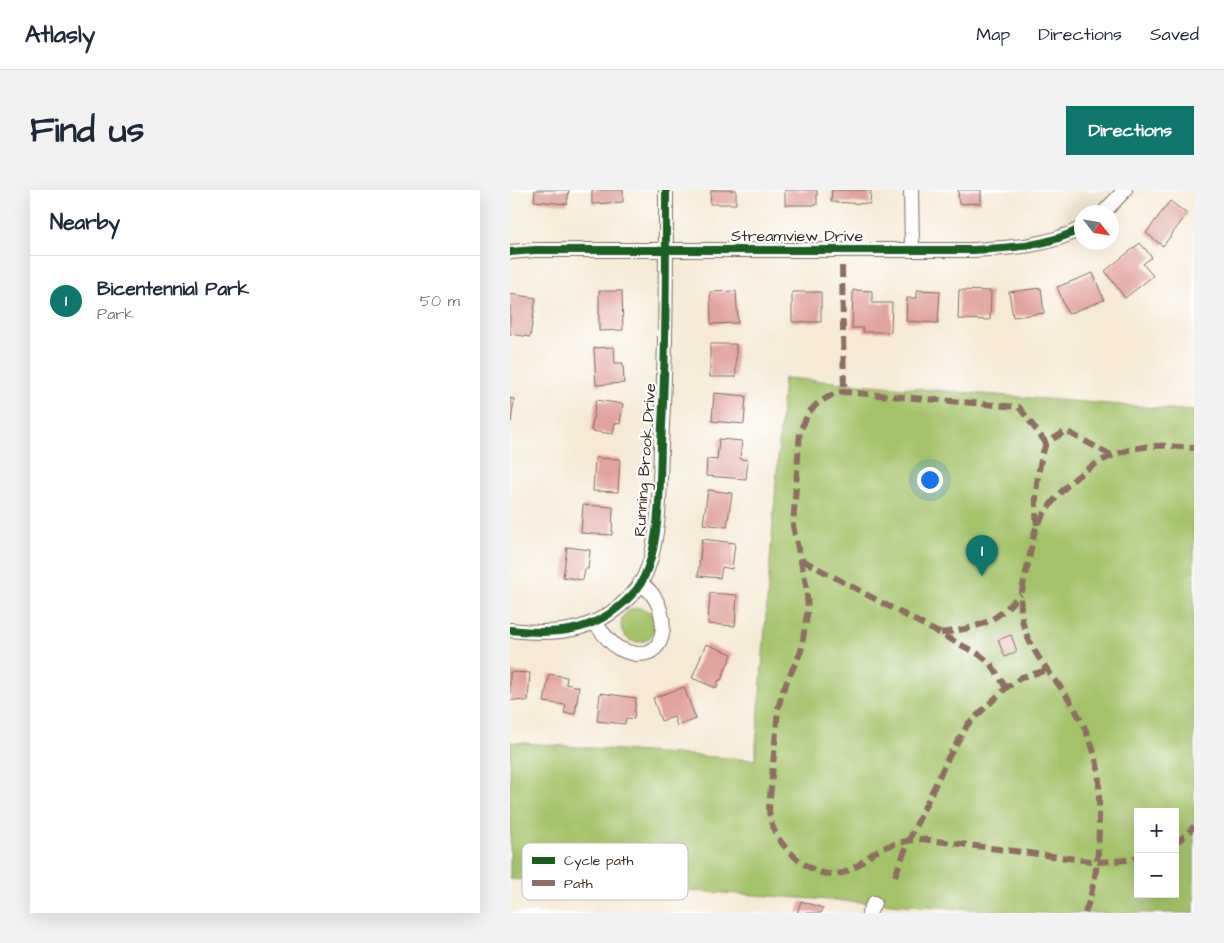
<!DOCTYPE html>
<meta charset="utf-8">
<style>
:root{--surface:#fff;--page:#f2f2f3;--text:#1f2937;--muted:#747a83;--line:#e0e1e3;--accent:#0f766e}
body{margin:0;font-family:"Architects Daughter",sans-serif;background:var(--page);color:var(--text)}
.controls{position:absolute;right:15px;bottom:15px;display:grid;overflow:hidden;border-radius:0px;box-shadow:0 5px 20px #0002}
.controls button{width:45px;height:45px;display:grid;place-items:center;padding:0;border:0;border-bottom:1px solid var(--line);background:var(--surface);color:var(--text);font:25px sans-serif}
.compass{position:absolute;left:564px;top:15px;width:45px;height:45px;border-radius:50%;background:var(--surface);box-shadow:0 5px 20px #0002;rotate:121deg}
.you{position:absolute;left:419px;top:289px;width:18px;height:18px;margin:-12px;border:4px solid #fff;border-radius:50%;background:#1a73e8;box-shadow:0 0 0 8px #1a73e833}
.badge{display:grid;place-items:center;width:32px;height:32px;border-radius:50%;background:var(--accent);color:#fff;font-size:16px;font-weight:700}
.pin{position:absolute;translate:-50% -41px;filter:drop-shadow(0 1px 2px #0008)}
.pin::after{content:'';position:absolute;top:26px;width:18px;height:15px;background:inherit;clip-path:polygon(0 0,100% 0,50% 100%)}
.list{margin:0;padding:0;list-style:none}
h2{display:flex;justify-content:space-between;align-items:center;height:65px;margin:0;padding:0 20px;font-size:21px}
h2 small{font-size:16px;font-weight:400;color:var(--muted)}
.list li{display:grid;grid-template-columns:32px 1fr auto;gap:15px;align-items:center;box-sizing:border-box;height:90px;padding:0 20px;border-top:1px solid var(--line)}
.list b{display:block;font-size:19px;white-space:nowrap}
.list p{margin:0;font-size:16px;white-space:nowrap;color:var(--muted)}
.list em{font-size:16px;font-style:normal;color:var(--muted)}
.map{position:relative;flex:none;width:684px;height:723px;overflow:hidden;border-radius:0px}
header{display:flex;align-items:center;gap:30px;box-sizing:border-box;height:70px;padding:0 25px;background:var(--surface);border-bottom:1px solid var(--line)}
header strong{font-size:24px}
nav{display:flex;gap:28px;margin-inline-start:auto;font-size:18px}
.intro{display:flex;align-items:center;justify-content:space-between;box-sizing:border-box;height:120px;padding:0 30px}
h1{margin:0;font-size:35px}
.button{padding:12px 22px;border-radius:0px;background:var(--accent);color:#fff;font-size:18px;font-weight:700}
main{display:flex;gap:30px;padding:0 30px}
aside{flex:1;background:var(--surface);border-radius:0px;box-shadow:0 5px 20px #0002}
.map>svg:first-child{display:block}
.green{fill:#a4c26a;stroke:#707644;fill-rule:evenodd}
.building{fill:#e1a39d}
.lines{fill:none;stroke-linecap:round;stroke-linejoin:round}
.minor-casing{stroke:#7c6d5e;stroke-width:16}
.minor{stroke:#fff;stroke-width:14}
.quiet{stroke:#8d6e63;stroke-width:6;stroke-dasharray:12 6;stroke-linecap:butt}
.cycleway-casing{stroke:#fff;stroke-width:11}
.cycleway{stroke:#1b5e20;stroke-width:8}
.labels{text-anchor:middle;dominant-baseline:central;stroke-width:4.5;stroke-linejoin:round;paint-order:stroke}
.street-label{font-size:16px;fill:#3b2a1e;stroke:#fff}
.key{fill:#fff;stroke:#c4bfbc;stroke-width:1}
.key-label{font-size:14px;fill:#3b2a1e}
</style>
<header>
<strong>Atlasly</strong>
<nav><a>Map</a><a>Directions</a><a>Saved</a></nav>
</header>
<div class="intro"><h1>Find us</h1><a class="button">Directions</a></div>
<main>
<aside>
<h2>Nearby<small></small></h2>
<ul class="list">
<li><span class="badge">1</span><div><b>Bicentennial Park</b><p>Park</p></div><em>50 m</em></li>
</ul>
</aside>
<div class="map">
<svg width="684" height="723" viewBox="0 0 684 723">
<rect width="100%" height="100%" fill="#fff"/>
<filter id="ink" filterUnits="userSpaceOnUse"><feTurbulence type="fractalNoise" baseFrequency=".02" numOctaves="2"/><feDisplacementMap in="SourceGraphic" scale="10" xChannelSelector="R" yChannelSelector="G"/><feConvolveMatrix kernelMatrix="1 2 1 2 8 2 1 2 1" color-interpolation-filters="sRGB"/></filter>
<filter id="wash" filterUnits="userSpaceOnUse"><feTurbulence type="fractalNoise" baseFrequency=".0096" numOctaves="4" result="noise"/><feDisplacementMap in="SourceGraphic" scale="20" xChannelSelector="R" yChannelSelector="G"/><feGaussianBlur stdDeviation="1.12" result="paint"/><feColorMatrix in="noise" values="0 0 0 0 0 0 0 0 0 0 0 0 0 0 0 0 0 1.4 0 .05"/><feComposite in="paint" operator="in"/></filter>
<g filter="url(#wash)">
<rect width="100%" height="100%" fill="#f6ead6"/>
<path class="green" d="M274,188L684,221V723H518L0,689V552L245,570ZM628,622H665V704H628Z
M111 435a17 17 0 1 1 34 0a17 17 0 1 1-34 0Z"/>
<g id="blocks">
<path class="building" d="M25,0H59L57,14L24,11Z
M82,0H113V12L82,14Z
M201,0H226V14H200Z
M275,0H307V15H275Z
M322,0H361L360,14L321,12Z
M448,0H471V13L449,14Z
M660,11L677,24L653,56L636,43Z
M630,53L642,67L633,74L643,86L615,108L595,81Z
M583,83L594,110L558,124L547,97Z
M531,98L534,123L503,127L499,102Z
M343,100L362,101V113H382L381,142H353V138H342Z
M407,100L430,101L428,133L396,131L397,108H407Z
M449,100L481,101L480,130L448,129Z
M89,101H112L113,140L89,141Z
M226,101L228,133L201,134L200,102Z
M282,102H311V132H282Z
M0,104L26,108L20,147L0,144Z
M200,154H226V187H200Z
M104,157L105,173H113L114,193L86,195L84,158Z
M204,203L236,206L234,234L202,231Z
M0,208L4,209L1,232H0Z
M86,210L113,214L110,234L105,233L103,244L81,241Z
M209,249L232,251L230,269L238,270L236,289L196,286L197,269L207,270Z
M85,268L110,269L108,302L83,301Z
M198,300L222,303L217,337L193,334Z
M73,315L103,317L102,345L71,343Z
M192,349L225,353L222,379L212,377L210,388L188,386Z
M57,357L80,360L78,379H75L73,390L53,387Z
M200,403L227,405L225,436L198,434Z
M501,445L507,461L495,467L488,450Z
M196,454L222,464L211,490H209L206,498L182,488Z
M0,482L20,483L18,511L0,510Z
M39,484L57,487L56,494L69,497L65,524L54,523L56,515L34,512Z
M174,497L186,529L167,536L164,527L151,531L143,508Z
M90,503L126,508L124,529L116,528L115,534L87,531Z
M291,711L313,718L311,723H287Z"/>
</g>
</g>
<g filter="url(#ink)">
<use href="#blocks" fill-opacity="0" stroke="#7c6d5e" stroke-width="1"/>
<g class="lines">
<defs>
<path id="minor" d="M401,0L402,60
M594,22L615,0
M0,62L25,60H461C499,58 537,57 572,38
M84,432C91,441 98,451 108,458C114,461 120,463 126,464C160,466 157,423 142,404C139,400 134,396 130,393
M0,440C52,446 91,441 127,399C134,390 138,378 141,368C150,332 150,291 151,254C156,170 156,85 156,0
M359,723L364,713"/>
</defs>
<use href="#minor" class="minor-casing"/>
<use href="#minor" class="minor"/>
<path class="quiet" d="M332,76L334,202
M601,265L556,241L536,253L509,217L334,202L325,203L308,213L299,222L290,241L283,336L296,394L298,419L291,461L273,500L268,519L259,619C260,638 269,652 283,665C300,681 321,691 342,679C351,674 358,666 367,661C381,654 397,650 412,649L588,672L618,670L628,668
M527,335C524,307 527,279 536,253
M292,370L470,465L481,474L496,498
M431,443C451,440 474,437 491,423C498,418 504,410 511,404
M665,653L676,645L684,636
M385,686L399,650L438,568L458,534L496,498L512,487L538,480
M575,723C589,684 589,656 589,615C589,600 590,584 586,570C581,549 571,529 560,511C545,487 522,465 514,437C507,416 513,395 518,374C521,362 522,345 528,334C552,291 593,260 642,256C656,255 670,257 684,258"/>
<defs>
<path id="cycleway" d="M0,62L25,60H461C499,58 537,57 572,38
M0,440C52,446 91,441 127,399C134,390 138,378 141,368C150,332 150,291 151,254C156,170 156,85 156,0"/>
</defs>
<use href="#cycleway" class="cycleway-casing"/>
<use href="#cycleway" class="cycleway"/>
</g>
</g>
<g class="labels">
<g class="street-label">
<text x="287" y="46">Streamview Drive</text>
<text transform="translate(135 270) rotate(-86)">Running Brook Drive</text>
</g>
</g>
<rect x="12" y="653" width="166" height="57" rx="8" class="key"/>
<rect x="22" y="667" width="23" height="7" fill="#1b5e20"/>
<rect x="22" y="690" width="23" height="6" fill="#8d6e63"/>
<g class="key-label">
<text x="54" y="675">Cycle path</text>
<text x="54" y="698">Path</text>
</g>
</svg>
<div class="controls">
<button>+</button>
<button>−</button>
</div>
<svg class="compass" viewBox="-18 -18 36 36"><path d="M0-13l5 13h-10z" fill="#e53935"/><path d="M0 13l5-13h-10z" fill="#747a83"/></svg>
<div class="you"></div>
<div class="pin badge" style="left:472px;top:386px">1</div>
</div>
</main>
